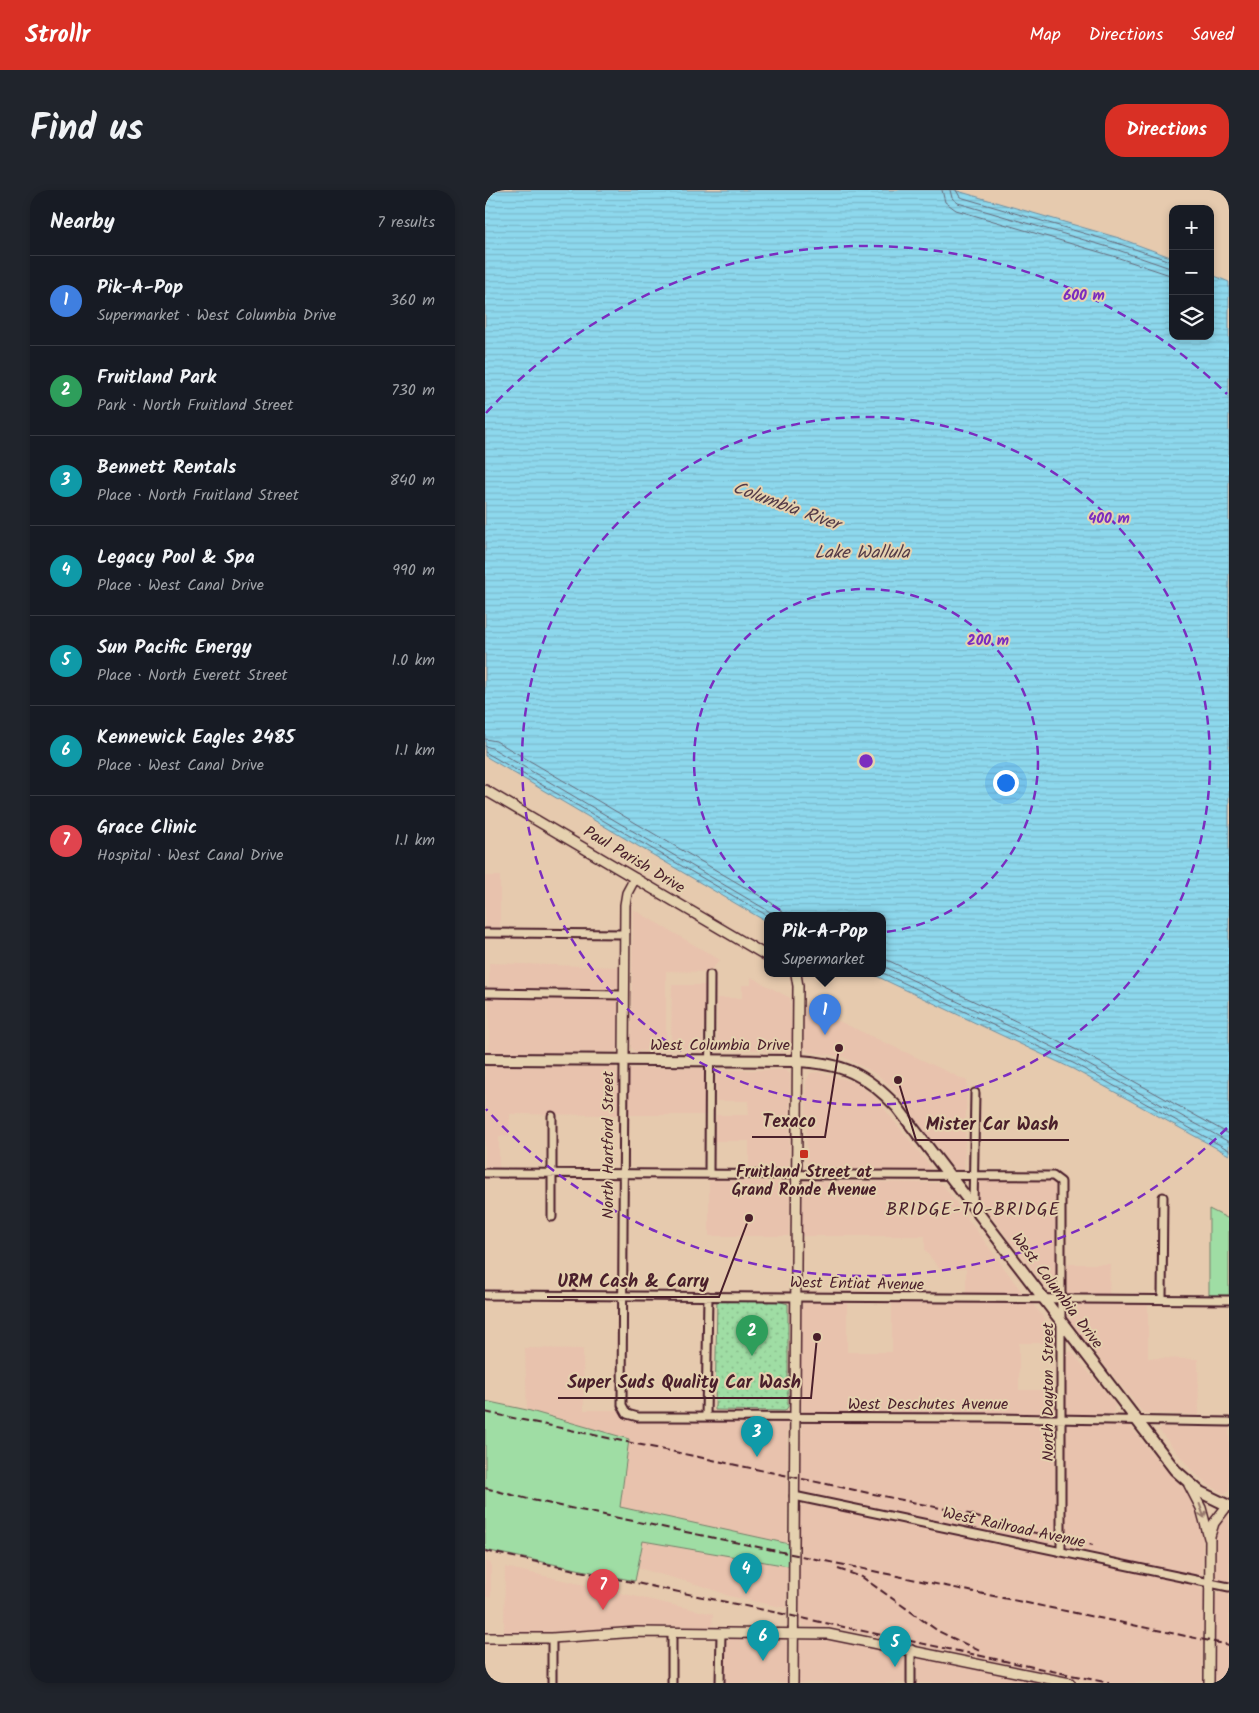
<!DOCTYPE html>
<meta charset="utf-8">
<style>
:root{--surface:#171b24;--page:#20242c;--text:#f1f3f6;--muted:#9ea1a6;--line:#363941;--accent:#d93025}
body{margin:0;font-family:Kalam,sans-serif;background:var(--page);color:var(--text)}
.controls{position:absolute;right:15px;top:15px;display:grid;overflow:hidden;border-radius:10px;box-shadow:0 2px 8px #0003}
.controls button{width:45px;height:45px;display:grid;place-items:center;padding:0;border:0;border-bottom:1px solid var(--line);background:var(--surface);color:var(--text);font:25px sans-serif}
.you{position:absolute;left:520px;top:592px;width:18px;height:18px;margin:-12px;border:4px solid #fff;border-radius:50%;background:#1a73e8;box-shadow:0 0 0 8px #1a73e833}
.badge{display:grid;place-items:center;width:32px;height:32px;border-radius:50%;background:var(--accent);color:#fff;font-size:16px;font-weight:700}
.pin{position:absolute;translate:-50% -41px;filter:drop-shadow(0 1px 2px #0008)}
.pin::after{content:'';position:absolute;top:26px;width:18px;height:15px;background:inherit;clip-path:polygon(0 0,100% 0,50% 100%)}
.popup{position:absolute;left:279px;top:722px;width:122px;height:65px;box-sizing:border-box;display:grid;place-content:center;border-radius:10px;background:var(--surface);filter:drop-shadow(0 1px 4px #0005);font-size:16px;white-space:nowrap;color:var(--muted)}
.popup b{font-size:19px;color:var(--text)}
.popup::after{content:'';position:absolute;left:50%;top:100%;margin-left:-10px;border:10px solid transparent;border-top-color:var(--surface)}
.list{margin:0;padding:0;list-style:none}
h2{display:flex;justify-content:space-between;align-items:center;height:65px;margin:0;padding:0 20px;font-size:21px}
h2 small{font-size:16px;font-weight:400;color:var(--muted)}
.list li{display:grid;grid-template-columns:32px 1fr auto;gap:15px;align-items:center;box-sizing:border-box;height:90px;padding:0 20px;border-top:1px solid var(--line)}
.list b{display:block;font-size:19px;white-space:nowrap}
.list p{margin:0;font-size:16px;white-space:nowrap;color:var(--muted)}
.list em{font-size:16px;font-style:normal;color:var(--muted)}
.icon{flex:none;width:28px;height:28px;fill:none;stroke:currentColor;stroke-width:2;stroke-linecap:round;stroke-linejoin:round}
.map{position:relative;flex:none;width:744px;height:1493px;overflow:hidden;border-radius:20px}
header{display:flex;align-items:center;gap:30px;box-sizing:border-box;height:70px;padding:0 25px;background:var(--accent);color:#fff}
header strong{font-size:24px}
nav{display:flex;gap:28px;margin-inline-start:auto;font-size:18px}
.intro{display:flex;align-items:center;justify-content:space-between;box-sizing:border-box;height:120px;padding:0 30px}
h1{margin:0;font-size:35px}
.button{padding:12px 22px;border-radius:20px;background:var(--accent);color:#fff;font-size:18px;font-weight:700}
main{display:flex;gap:30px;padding:0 30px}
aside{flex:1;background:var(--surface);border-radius:20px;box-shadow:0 2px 8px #0003}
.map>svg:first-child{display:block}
.built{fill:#e8c2ad}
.green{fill:#9fdda4;stroke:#747e68}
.park{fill:url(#park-dots);stroke:#747e68}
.water{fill:url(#water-rules);stroke:#728e9f}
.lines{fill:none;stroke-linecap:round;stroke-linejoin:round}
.shore{stroke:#656979;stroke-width:1}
.minor-casing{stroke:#4a1f2b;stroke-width:11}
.tertiary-casing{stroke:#4a1f2b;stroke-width:12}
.primary-casing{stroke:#4a1f2b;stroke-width:14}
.minor{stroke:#e5d1af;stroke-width:7}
.tertiary{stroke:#e5d1af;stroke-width:9}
.primary{stroke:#e5d1af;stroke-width:10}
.rail{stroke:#4a1f2b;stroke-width:2;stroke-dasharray:8 4;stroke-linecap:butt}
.oneway{stroke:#98786d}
.ring{fill:none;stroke:#7b2cbf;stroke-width:2.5;stroke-dasharray:9 6}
.poi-dot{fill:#c8321e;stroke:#e5d1af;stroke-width:2}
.labels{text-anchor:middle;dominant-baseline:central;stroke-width:4;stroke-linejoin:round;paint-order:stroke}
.street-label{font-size:16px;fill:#4a1f2b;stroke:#e5d1af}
.poi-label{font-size:16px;font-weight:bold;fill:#4a1f2b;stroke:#e5d1af}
.water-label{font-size:18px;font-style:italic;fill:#543b48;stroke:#e5d1af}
.neighbourhood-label{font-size:18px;letter-spacing:1px;fill:#4a1f2b;stroke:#e5d1af}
.centre{fill:#7b2cbf;stroke:#e5d1af;stroke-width:2.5}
.ring-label{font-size:15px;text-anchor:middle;font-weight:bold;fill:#7b2cbf;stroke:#e5d1af;stroke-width:4;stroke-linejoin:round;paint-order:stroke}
.leader{fill:none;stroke:#4a1f2b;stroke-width:2}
.callout-dot{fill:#4a1f2b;stroke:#e5d1af;stroke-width:2}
.callout-label{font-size:18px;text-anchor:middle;font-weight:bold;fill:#4a1f2b;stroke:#e5d1af;stroke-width:4;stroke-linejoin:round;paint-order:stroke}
</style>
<header>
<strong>Strollr</strong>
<nav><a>Map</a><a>Directions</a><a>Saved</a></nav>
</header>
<div class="intro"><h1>Find us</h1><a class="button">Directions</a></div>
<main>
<aside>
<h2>Nearby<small>7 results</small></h2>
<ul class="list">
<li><span class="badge" style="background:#3f7fe0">1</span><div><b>Pik-A-Pop</b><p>Supermarket · West Columbia Drive</p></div><em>360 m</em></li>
<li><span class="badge" style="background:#2e9e5b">2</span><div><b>Fruitland Park</b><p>Park · North Fruitland Street</p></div><em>730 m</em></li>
<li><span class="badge" style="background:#0f9aa8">3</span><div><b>Bennett Rentals</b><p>Place · North Fruitland Street</p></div><em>840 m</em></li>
<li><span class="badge" style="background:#0f9aa8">4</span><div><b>Legacy Pool &amp; Spa</b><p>Place · West Canal Drive</p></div><em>990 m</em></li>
<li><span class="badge" style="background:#0f9aa8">5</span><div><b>Sun Pacific Energy</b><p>Place · North Everett Street</p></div><em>1.0 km</em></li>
<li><span class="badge" style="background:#0f9aa8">6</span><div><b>Kennewick Eagles 2485</b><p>Place · West Canal Drive</p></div><em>1.1 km</em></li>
<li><span class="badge" style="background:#e0444e">7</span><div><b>Grace Clinic</b><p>Hospital · West Canal Drive</p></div><em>1.1 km</em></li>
</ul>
</aside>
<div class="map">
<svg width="744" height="1493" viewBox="0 0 744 1493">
<defs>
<pattern id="park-dots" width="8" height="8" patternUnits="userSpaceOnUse" patternTransform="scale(1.25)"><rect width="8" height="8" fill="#9fdda4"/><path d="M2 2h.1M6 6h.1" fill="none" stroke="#8abd8d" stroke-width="1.8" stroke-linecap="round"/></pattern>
<pattern id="water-rules" width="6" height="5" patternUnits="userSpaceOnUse" patternTransform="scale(1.25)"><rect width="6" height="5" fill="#8dd8ed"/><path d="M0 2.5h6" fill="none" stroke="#7bb9cb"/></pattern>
</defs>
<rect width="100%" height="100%" fill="#e6caae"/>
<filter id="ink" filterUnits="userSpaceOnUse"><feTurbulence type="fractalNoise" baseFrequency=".02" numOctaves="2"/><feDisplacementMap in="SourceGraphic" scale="10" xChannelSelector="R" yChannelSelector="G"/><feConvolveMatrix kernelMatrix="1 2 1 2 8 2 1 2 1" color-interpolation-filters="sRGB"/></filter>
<g filter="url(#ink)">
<path class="built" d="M0,686H15V738H0Z
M148,719L235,770L227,779L220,782L181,781V860L149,861L146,857Z
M4,773L134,777V857L130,862H7L4,857Z
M266,787L305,808L307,857L301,861L232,859V808H257V795H266Z
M187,795H220L218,859L186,858Z
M317,814L482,891L479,981L469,979L405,895L391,884L359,867L324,862L319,858Z
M0,877H132L134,925L25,924L24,946H14V979H0Z
M144,878H219L220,925H144Z
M231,880H300L305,884L304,979H264V951H230L231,925H264L263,911H231Z
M334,882L370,892L389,906L446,977L445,981L324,980L322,975L321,892L325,883Z
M492,987H575L574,1089L569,1101L561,1098L494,1010Z
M224,990L300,991L305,996L304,1046H224Z
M318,991L454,993L458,995L539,1105L481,1106V1079L454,1078L440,1060V1046H316Z
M582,1074H625L624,1105H582Z
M319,1111H362V1162H407V1111L547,1113L572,1145V1153H534V1200H572L571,1224L319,1222L315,1217L316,1113Z
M587,1114H663V1168L713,1169L714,1225L658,1223L580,1125Z
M40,1158L98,1159L99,1220H135L148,1230L302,1233V1354L135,1317L144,1249L42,1220Z
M586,1161L630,1214L628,1224H580V1170L581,1164Z
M320,1232H564L570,1236V1350L566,1357L320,1305L314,1299L317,1233Z
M581,1232L643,1233L676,1275L702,1302L714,1322L718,1343L717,1385L712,1387L582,1359L580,1353L579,1234Z
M676,1237H744V1301L740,1304L724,1295L707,1281L674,1240Z
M321,1313L713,1396L719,1403L717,1493H612L350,1438L318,1437L314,1431L315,1318L317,1314Z
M744,1325V1393L729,1388V1350L735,1332Z
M158,1351L302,1376L301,1418L244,1406L221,1397L153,1378Z
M0,1372L6,1373V1407H0Z
M20,1377L228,1424L227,1437L150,1436L59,1442H19Z
M736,1401L744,1403V1493H726L730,1406Z
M244,1449L299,1450L302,1453V1493H240L241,1452Z
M319,1449L360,1452L417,1463L420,1466V1493H314V1454Z
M436,1467L558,1493H432V1471Z"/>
<path class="green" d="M724,1019L744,1029V1107H724Z
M0,1211L42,1220L144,1249L135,1317L309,1355V1377L158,1351L150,1391L0,1360Z"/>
<path class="park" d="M232,1111H293L303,1114V1217L300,1221L230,1220Z"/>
<path class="water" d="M0,0H469L634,48L688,68V146H725V84L744,92V965L588,879L387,784H398V726H282V732L0,566Z"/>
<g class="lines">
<path class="shore" d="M457,0L460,12L471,20L628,66L688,86
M465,0L467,8L473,13L630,59L688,79
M471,0L475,7L632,53L688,72
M0,549L11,551L292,716L300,726
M0,556L7,558L292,726
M0,562L283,726
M398,768L596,862L744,944
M398,776L593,869L744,952
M398,783L590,874L744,960"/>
<defs>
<path id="minor" d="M0,743L140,744
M0,803L139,805
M139,870L137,1215L142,1224L153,1227H176L513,1228L744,1232
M67,926V1027
M0,983L568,986L576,992V1362
M224,984L225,785
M488,1017L490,903
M0,1105L744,1110
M677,1109L678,1007
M221,1226L223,1106
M309,1306L744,1397
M67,1493V1448
M187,1493V1442
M235,1493L236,1443
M426,1493V1459"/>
<path id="tertiary" d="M0,600L282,766
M139,870L140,715L142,703L150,688
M704,1295L716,1318L724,1348
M0,1448H67L152,1442L343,1444L585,1493
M308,1493L313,796L311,784
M724,1493L725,1346L729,1333L742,1316"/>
<path id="primary" d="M0,869L312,871C357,873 381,884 412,917L690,1280L715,1302L744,1316"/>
</defs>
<use href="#minor" class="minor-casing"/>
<use href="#tertiary" class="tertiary-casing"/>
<use href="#primary" class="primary-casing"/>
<use href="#minor" class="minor"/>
<use href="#tertiary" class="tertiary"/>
<use href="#primary" class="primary"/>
<path class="rail" d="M0,1222L493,1326
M0,1298L47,1310L744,1455
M488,1326L541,1341L608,1355
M0,1361L624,1493
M353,1379L377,1387L453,1441L495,1461"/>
</g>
<defs><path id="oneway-shaft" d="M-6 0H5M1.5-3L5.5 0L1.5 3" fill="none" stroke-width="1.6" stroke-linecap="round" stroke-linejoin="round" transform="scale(1.25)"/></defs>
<use class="oneway" href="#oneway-shaft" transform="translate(717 1321) rotate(71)"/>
</g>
<g class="ring">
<circle cx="381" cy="571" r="172"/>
<circle cx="381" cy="571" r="344"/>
<path d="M742 938A515 515 0 0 1 1 919M1 223A515 515 0 0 1 742 204"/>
</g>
<rect class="poi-dot" x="314" y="959" width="10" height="10" rx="2.5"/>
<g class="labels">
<g class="street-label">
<text transform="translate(149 670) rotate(31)">Paul Parish Drive</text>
<text x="235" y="855">West Columbia Drive</text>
<text transform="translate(123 955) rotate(-90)">North Hartford Street</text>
<text transform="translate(372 1094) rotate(1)">West Entiat Avenue</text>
<text transform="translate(572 1101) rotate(53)">West Columbia Drive</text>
<text transform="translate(563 1202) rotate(-90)">North Dayton Street</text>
<text x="443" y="1214">West Deschutes Avenue</text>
<text transform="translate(529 1338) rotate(12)">West Railroad Avenue</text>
</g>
<g class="poi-label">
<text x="319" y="982">Fruitland Street at<tspan x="319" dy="18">Grand Ronde Avenue</tspan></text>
</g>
<g class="water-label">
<text transform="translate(301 317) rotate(20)">Columbia River</text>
<text x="377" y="363">Lake Wallula</text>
</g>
<g class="neighbourhood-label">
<text x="488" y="1020">BRIDGE-TO-BRIDGE</text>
</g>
</g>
<circle cx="381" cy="571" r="8" class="centre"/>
<g class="ring-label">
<text x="599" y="110">600 m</text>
<text x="624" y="333">400 m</text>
<text x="503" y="455">200 m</text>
</g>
<path class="leader" d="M354 858L340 947H267M413 890L431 950H584M264 1028L234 1107H62M332 1147L326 1208H73"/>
<g class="callout-dot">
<circle cx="354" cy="858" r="5"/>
<circle cx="413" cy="890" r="5"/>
<circle cx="264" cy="1028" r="5"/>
<circle cx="332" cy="1147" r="5"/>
</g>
<g class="callout-label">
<text x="304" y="937">Texaco</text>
<text x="507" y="940">Mister Car Wash</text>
<text x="148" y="1097">URM Cash &amp; Carry</text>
<text x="199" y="1198">Super Suds Quality Car Wash</text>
</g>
</svg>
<div class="controls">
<button>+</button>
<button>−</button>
<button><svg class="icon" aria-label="layers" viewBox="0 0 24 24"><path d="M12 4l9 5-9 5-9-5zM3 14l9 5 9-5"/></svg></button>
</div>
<div class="you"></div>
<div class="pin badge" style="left:340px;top:845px;background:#3f7fe0">1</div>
<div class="popup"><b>Pik-A-Pop</b>Supermarket</div>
<div class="pin badge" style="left:267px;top:1166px;background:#2e9e5b">2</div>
<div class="pin badge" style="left:272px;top:1267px;background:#0f9aa8">3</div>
<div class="pin badge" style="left:261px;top:1404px;background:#0f9aa8">4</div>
<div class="pin badge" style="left:410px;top:1477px;background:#0f9aa8">5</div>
<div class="pin badge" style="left:278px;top:1471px;background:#0f9aa8">6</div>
<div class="pin badge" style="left:118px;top:1420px;background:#e0444e">7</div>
</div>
</main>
